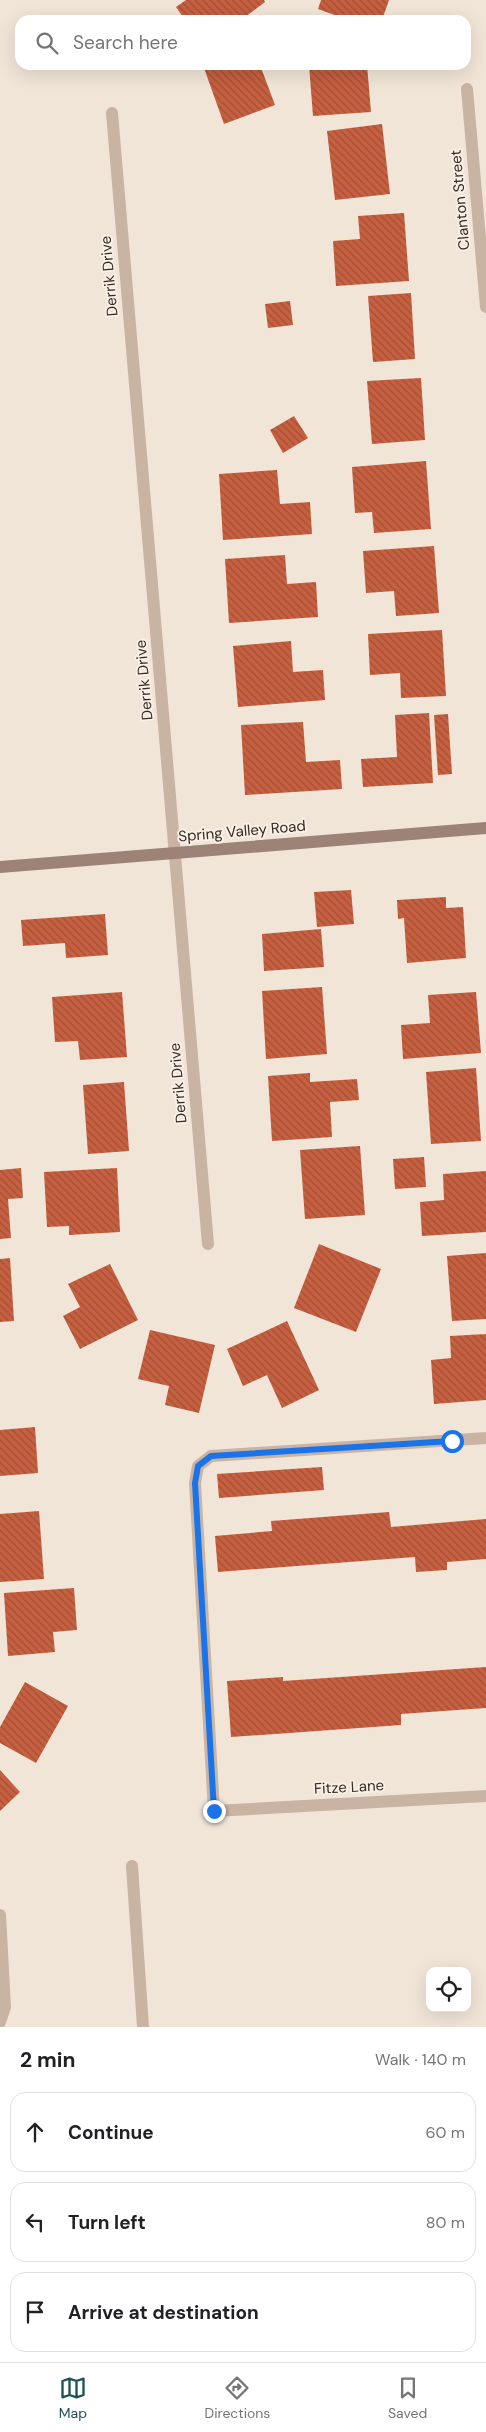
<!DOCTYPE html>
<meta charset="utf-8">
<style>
:root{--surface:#fff;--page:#f6f6f6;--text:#202124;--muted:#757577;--line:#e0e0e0;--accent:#1c5255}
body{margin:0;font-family:"DM Sans",sans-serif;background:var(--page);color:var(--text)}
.controls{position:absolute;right:15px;bottom:15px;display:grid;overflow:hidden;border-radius:10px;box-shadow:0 5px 20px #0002}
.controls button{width:45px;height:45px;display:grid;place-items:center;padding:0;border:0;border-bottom:1px solid var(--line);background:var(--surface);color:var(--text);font:25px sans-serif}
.stop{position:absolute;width:15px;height:15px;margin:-11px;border:4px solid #1a73e8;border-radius:50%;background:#fff}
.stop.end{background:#1a73e8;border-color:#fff;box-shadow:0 1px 5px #0008}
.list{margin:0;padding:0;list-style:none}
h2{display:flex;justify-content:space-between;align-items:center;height:65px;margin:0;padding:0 20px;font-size:21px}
h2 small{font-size:16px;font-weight:400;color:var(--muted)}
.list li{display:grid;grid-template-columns:32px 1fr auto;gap:15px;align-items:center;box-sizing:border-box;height:80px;margin:0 10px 10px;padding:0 10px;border:1px solid var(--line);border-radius:15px}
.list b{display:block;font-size:19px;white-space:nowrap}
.list em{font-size:16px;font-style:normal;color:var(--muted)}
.icon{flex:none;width:28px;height:28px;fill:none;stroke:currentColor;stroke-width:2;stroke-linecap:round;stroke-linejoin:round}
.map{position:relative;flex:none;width:486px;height:2027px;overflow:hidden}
.search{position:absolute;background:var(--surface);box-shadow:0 5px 20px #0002;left:15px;right:15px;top:15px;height:55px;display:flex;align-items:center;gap:12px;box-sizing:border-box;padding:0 18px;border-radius:15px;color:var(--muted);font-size:19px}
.sheet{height:335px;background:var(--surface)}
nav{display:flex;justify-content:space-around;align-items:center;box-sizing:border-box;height:70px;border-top:1px solid var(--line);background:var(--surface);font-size:14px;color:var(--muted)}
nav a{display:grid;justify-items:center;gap:2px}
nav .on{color:var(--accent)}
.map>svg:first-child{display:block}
.building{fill:url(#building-back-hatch)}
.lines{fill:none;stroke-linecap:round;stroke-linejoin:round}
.lane{stroke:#c9b4a4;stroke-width:12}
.street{stroke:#c9b4a4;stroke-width:12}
.secondary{stroke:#9c8376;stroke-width:12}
.route{stroke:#1a73e8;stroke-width:6}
.labels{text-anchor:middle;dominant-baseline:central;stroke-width:4;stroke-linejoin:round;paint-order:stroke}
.street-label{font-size:15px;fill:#342a26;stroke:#f9efe4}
</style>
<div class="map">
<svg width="486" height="2027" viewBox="0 0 486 2027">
<defs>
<pattern id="building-back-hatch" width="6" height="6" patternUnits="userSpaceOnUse" patternTransform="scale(1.25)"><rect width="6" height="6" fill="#c66041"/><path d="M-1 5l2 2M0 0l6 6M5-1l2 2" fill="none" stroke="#a24f36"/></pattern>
</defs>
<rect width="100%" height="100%" fill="#f1e5d8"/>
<path class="building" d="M186,0H264L265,2L241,20H185L176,7Z
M321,0H389L382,20H348L318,9Z
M211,65H260L275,105L224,124L204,68Z
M309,65H367L371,112L313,116Z
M382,124L390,194L335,200L327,131Z
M404,213L409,281L336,286L333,241L360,239L358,216Z
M411,293L415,359L373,362L368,296Z
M290,301L293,325L268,328L265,304Z
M421,378L425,440L372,444L367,381Z
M294,416L308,438L283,453L270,430Z
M426,461L431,529L374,533L372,512L355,513L352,467Z
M277,470L280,504L310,502L312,534L223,540L219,474Z
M434,546L439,613L396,616L394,591L366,593L363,551Z
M285,555L287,584L316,582L318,617L229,623L225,559Z
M442,630L446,696L401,698L400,673L370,675L368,634Z
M291,641L293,672L323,670L325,700L238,707L233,646Z
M429,713L433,783L363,787L361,759L397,757L395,715Z
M448,714L452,774L438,775L434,715Z
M303,722L306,762L340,760L342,789L245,795L241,725Z
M351,890L354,924L317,927L314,892Z
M446,897V908L463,907L466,958L407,963L404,918L398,919L397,900Z
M105,914L108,955L66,958L65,943L23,946L21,920Z
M321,929L324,967L264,971L262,934Z
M322,987L327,1054L266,1059L262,991Z
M122,992L127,1057L80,1060L78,1041L55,1042L52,997Z
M476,992L481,1053L403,1059L401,1025L430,1023L428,995Z
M476,1068L481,1141L431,1144L426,1072Z
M310,1073V1082L357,1079L359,1100L330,1102L332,1137L272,1141L268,1076Z
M124,1082L129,1151L88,1154L83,1085Z
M360,1146L365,1215L305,1219L300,1150Z
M424,1157L426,1187L395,1189L393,1159Z
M21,1168L23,1198L8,1199L11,1238L0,1239V1170Z
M117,1168L120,1232L69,1235V1226L47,1227L44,1172Z
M486,1171V1232L422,1236L420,1202L444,1200L443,1174Z
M319,1244L381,1269L356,1332L294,1308Z
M486,1253V1319L452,1321L447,1256Z
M10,1258L14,1321L0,1322V1259Z
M110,1264L138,1320L80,1349L63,1316L80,1307L68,1284Z
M287,1321L319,1390L282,1408L267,1375L243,1386L227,1349Z
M150,1330L215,1345L199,1413L165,1405L169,1386L138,1379Z
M486,1334V1400L434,1404L431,1360L451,1358L450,1336Z
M35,1427L38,1473L0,1476V1430Z
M322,1467L324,1490L219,1498L217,1474Z
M39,1511L44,1579L0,1582V1514Z
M389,1512L391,1527L486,1519V1559L447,1562V1570L416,1572L415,1557L218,1572L215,1536L272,1531L271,1521Z
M74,1588L77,1630L53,1632L55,1652L8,1656L4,1593Z
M486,1667V1708L401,1714V1725L231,1737L227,1681L283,1677V1681Z
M25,1682L68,1706L36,1763L0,1743V1727Z
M0,1770L20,1792L0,1811Z"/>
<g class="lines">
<path class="lane" d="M214,1811L195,1483L198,1466L211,1456L486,1438
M132,1866L143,2027
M0,1915L5,2007L0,2022"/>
<path class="street" d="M467,89L486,307
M112,113L208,1244
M214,1811L486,1796"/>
<path class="secondary" d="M0,867L486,828"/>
</g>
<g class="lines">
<path class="route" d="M214,1811L195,1483L198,1466L211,1456L452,1441"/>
</g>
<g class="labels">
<g class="street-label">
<text transform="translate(460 200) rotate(-95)">Clanton Street</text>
<text transform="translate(109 276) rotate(-95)">Derrik Drive</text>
<text transform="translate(144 680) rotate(-95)">Derrik Drive</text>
<text transform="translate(242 831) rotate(-5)">Spring Valley Road</text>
<text transform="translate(178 1083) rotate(-95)">Derrik Drive</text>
<text transform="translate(349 1787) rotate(-3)">Fitze Lane</text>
</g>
</g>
</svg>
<div class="controls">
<button><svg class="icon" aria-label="locate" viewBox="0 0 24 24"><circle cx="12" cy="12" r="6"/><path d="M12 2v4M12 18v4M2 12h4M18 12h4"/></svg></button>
</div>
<div class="stop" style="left:452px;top:1441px"></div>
<div class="stop end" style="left:214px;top:1811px"></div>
<div class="search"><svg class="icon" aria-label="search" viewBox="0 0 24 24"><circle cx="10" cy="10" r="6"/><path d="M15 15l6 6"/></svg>Search here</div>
</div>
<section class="sheet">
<h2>2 min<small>Walk · 140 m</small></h2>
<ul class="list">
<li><svg class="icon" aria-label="ahead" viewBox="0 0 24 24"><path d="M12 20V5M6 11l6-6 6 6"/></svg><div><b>Continue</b></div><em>60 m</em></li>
<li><svg class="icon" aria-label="left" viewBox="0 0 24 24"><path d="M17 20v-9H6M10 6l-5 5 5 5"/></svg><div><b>Turn left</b></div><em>80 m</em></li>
<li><svg class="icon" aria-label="arrive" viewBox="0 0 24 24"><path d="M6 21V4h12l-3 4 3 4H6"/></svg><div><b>Arrive at destination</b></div></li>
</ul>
</section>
<nav>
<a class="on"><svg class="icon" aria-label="map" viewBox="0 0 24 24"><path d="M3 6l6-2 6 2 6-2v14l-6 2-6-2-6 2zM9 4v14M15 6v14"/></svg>Map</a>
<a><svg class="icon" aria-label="directions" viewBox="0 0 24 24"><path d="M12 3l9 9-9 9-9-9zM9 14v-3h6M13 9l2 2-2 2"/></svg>Directions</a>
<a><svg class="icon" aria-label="saved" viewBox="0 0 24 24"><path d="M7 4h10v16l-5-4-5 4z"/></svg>Saved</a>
</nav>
